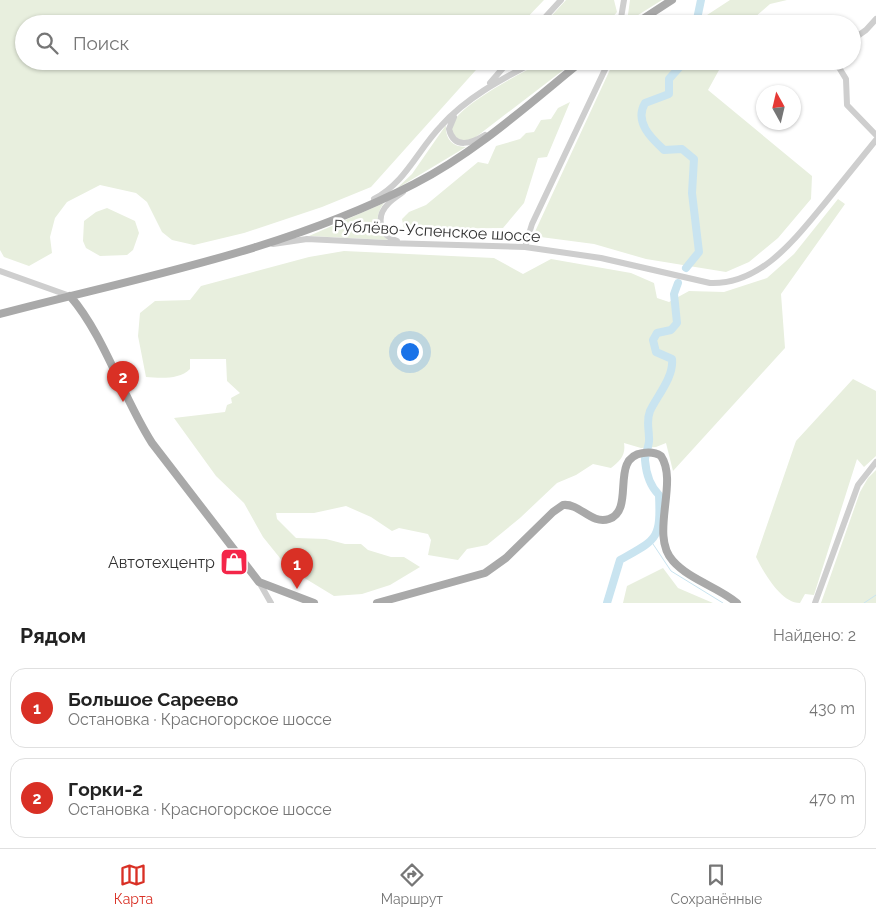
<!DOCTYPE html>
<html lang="ru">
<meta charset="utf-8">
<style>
:root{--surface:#fff;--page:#f6f6f6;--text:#222;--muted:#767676;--line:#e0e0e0;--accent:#d93025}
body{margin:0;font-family:Raleway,sans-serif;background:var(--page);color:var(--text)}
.compass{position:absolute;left:756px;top:85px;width:45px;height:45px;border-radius:50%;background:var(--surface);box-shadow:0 1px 4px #0004;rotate:352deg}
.you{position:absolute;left:409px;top:351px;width:18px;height:18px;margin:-12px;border:4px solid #fff;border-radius:50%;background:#1a73e8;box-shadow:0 0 0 8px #1a73e833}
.badge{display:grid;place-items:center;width:32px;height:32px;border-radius:50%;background:var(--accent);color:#fff;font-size:16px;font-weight:700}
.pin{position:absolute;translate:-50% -41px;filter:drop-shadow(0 1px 2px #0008)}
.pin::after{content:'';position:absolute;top:26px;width:18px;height:15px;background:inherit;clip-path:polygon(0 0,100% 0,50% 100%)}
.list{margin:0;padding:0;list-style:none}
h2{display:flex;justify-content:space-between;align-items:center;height:65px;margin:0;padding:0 20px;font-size:21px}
h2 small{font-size:16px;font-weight:400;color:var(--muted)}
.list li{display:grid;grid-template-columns:32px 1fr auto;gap:15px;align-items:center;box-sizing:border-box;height:80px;margin:0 10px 10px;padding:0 10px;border:1px solid var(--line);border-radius:15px}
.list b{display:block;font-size:19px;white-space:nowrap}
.list p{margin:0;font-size:16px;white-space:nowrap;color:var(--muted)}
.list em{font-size:16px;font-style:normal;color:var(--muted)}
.icon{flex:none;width:28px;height:28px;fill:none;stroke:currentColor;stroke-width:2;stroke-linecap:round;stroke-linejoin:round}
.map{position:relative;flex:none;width:876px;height:603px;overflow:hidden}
.search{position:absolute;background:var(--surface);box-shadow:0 1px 4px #0004;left:15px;right:15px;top:15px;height:55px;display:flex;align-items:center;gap:12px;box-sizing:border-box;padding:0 18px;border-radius:28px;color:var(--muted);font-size:19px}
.sheet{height:245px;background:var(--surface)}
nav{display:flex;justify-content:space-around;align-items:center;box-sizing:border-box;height:70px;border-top:1px solid var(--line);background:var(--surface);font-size:14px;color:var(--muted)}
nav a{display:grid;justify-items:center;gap:2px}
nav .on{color:var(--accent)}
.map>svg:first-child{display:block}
.green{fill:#e8efde}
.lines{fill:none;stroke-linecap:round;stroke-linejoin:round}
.stream{stroke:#c9e4f0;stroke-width:1}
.river{stroke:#c9e4f0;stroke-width:8}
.minor{stroke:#cecece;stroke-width:6}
.major{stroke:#a9a9a9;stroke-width:8}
.labels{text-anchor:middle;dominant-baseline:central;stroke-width:5;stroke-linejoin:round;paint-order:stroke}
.street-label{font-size:16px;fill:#313131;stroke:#fff}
.poi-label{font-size:16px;fill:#313131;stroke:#fff;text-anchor:end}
</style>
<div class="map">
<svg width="876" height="603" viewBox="0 0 876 603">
<rect width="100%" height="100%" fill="#fff"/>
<path class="green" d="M0,0H544L521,24H24V61H484L371,187L322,207L244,233L194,245L172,240L162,232L147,202L136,193L100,185L67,202L55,218L50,237L52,253L29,266L4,257L0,250Z
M566,0H614L617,12C603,32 566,24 544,24Z
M630,0H662L627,22Z
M730,0H787L770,4L747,24H685L704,17Z
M544,61H575L472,140C468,141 461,141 457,138C425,119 532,68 544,61Z
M614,61H724L708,90L812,176L811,199L778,238L749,262L726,272L646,259L594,244L533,236Z
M570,102L547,157L538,158L524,203L503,228L404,229L402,219L409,212L426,205L478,162L488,164L496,146L520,139L526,133L534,132L541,120L551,119L558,108Z
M446,125C445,139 452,147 466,147L396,189L412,174Z
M838,199L845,204L781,294L785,348L673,471L666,443L656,447L641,448L624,443C626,455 620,461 611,468L593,464L576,475L557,483L520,518L487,545L467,549L458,560L428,555L431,540L428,534L399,528L392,531L371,517L346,506L314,513H276L277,519L296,538L326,539L345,544H361L368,550L391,557H404L420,567L390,585L362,594L334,596L288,568L263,537L244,503L216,476L174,418L225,412L227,405L232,403L231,398L240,393L227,381L226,359H190V369C179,380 160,378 146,377L138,336L140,313L155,301L190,300L201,286L309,257L344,251L494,258L523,274L551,259L631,273L654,283L657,298L669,302L689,291L724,292L767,278L794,254Z
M384,203C374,216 376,230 388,240L309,236Z
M107,208L135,221L139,233L133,250L127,255L100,256L86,248L83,241L84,221L96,212Z
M853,379L876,391V456L864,467L857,459L814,595L805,594L800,603C781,603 764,573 756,557L796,441Z
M876,470V603H821L860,492L868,478Z
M663,568L678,588L713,603H623L627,586Z"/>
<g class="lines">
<path class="stream" d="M651,541L671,571L723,603
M864,603L876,595"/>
<path class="river" d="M696,24L701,0
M685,61L669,79V94L645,103C634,122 651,138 664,150L682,149L694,159L692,193L699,252L686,268
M607,603L620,560C657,539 661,540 659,495C649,485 646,473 645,460C645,453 650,445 649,438C649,428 646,421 650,411C657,396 674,377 672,359L656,352L653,340L657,333L671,330L677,323L674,294L678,283"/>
<path class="minor" d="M539,24L561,0
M609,24L621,17
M620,24L624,0
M852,40L866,30L876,19
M835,61L846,79L847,105L876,135
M490,83L509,61
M454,117L449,129C454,150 472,143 485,135
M374,199C406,182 417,151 441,126C467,97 502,79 536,61
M397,241C380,236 375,217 388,204C392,199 398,196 403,192
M273,244L307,239L387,243L525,247L601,258L710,283C761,285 795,239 825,203C842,182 859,161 876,140
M525,247L532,224L609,61
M0,271L70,296
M259,582L271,603
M815,603L858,485L876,462"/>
<path class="major" d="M635,24L672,0
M70,296C104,335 123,398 152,443L259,582L314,603
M0,314C140,277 284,251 414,184C475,153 529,104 582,61
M377,603L485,573L506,558L553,512L563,505C580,503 591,525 609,519C636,510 609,457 643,453C650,452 655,452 661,456C679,483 649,535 673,561C690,580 718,587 737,603"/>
</g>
<defs>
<symbol id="shop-square" viewBox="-11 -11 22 22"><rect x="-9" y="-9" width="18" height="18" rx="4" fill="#f42649" stroke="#fff"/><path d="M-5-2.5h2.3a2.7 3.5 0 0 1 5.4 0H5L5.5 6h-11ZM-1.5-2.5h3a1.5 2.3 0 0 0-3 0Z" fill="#fff"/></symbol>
</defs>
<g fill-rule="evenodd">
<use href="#shop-square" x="218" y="546" width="32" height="32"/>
</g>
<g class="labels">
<g class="street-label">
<text transform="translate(437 231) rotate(3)">Рублёво-Успенское шоссе</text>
</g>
<g class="poi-label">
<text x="215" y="562">Автотехцентр</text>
</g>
</g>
</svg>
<svg class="compass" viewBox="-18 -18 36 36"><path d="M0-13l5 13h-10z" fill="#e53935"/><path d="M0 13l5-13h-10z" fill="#767676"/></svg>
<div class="you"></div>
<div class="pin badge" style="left:297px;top:589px">1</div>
<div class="pin badge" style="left:123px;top:402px">2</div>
<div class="search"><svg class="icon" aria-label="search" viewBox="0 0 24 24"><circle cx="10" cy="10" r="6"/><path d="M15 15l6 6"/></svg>Поиск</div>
</div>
<section class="sheet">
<h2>Рядом<small>Найдено: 2</small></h2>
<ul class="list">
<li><span class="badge">1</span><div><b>Большое Сареево</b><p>Остановка · Красногорское шоссе</p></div><em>430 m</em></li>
<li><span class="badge">2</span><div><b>Горки-2</b><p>Остановка · Красногорское шоссе</p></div><em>470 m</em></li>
</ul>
</section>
<nav>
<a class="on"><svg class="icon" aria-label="map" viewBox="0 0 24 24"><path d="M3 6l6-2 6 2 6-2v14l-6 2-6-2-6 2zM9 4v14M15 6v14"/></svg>Карта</a>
<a><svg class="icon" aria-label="directions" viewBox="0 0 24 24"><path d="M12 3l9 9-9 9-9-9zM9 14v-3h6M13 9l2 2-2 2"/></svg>Маршрут</a>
<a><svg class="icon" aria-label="saved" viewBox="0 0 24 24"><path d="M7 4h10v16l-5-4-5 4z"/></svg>Сохранённые</a>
</nav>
